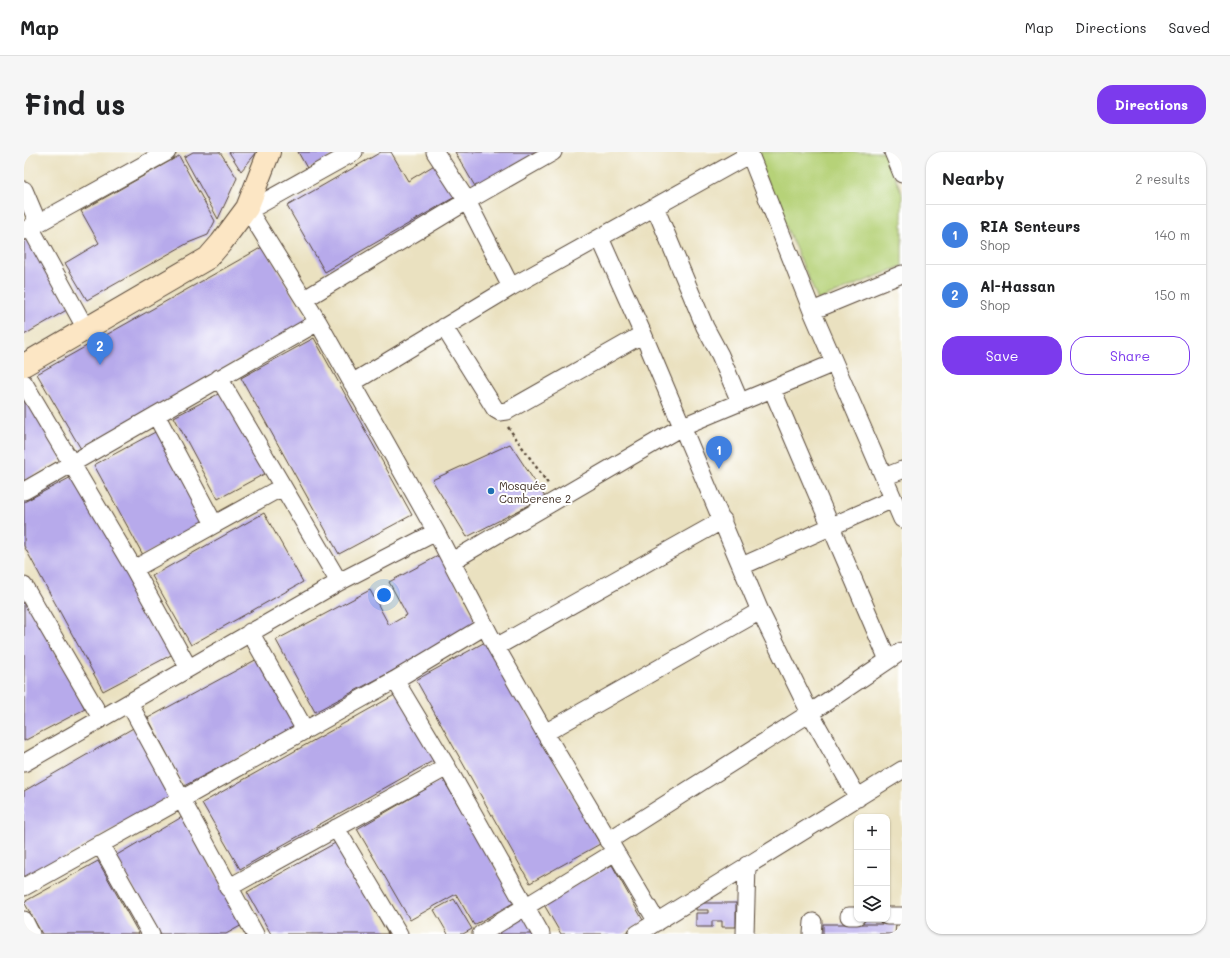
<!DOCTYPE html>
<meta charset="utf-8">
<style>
:root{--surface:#fff;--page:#f6f6f6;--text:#202124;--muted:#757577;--line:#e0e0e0;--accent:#7c3aed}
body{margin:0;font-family:Mali,sans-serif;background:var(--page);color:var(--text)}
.controls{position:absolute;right:12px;bottom:12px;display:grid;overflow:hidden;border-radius:8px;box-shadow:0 1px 3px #0004}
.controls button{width:36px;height:36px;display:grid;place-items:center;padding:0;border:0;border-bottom:1px solid var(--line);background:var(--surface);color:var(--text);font:20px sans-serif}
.you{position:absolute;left:360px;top:443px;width:14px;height:14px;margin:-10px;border:3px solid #fff;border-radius:50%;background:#1a73e8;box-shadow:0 0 0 6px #1a73e833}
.badge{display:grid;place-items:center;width:26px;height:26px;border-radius:50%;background:var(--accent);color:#fff;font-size:13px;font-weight:700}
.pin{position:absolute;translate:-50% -33px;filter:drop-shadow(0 1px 2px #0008)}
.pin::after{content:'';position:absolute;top:21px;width:14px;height:12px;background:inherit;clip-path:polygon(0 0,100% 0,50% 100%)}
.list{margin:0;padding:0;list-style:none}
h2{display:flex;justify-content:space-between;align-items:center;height:52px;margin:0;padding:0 16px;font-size:17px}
h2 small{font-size:13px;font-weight:400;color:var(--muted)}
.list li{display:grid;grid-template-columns:26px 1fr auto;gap:12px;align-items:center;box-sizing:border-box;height:60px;padding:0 16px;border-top:1px solid var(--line)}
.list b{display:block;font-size:15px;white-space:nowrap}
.list p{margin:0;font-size:13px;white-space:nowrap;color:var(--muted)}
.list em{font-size:13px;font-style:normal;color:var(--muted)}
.actions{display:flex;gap:8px;padding:12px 16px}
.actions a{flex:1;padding:9px 0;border:1px solid var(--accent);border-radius:16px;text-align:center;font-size:14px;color:var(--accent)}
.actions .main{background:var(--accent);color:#fff}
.icon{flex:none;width:22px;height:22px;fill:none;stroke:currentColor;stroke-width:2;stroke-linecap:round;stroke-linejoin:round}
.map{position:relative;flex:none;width:878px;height:782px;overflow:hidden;border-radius:16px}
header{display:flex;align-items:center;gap:24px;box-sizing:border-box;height:56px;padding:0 20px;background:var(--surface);border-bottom:1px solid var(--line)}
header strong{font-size:19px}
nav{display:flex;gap:22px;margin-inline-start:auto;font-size:14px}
.intro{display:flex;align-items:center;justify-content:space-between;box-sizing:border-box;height:96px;padding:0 24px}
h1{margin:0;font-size:28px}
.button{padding:10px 18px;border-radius:16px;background:var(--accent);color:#fff;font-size:14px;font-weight:700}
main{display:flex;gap:24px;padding:0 24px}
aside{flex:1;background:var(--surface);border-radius:16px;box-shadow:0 1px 3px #0004}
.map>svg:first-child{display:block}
.green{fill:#b6d278;stroke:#787e4b}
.building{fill:#b7aaeb}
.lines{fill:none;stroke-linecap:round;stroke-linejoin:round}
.minor-casing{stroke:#554536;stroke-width:19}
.secondary-casing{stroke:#554536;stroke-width:24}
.path{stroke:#554536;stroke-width:2.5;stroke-dasharray:3 3;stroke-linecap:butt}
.minor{stroke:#fff;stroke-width:17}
.secondary{stroke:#fce6c4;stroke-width:22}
.poi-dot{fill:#1f6fb2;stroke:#fff;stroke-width:1.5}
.labels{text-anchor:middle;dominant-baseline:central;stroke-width:4;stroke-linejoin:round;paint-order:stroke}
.poi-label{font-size:11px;fill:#3b2a1e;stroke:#fff;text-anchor:start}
</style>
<header>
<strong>Map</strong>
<nav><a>Map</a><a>Directions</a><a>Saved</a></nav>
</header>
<div class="intro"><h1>Find us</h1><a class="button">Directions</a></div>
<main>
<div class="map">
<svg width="878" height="782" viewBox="0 0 878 782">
<rect width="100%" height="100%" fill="#fff"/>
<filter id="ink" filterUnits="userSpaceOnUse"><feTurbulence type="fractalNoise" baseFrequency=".025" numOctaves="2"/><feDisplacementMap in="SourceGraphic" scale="8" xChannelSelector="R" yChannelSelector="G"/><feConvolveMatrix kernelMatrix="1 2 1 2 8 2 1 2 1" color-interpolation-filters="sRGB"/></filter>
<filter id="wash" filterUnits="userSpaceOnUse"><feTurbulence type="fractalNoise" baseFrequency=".012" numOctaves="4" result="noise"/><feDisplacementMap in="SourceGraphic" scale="16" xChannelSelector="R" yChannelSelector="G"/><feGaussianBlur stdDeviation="0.9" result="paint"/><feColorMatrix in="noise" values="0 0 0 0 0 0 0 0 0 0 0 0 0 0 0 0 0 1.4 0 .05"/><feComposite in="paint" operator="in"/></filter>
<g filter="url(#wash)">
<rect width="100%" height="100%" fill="#eae1c0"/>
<path class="green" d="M730,0H861L878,42V114L794,148Z"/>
<g id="blocks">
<path class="building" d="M169,0H196L213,26L194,67L160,5Z
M205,0H233L217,19Z
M274,0H315L284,18Z
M357,0H367L384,29L417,9L436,42L301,120L263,54Z
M431,0H515L452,36Z
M155,4L191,69L184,83L164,91L63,148L41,111L75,91L57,59Z
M4,87L46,156L0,183V89Z
M240,94L283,169L57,297L13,222Z
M290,186L388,363L315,402L217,226Z
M198,240L242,321L194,347L150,265Z
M0,242L38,307L0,329Z
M135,278L184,369L119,403L70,313Z
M486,292L521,345L443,385L408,328Z
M51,323L149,502L79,539L0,394V350Z
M240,361L279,430L167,493L128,424Z
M416,403L453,474L291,560L252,488L346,438L365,473L383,463L365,430Z
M0,441L61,557L0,589Z
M463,489L576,692L506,731L392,528Z
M237,505L274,574L160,634L124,566Z
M376,540L414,606L216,717L178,651Z
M111,575L150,643L0,728V639Z
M419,627L491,750L450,773L432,742L386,768L333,677Z
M158,665L220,772L202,782H137L91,704Z
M313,690L364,782H247L223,740Z
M74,709L115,782H18L0,750Z
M588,713L620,770L599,782H537L519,751Z
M430,747L448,777L439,782H424L410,758Z
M672,751H712V775H698V769H688V775H672V761H684V758H672Z
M501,763L513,782H472Z
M799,772H872L871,782H799Z"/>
</g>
</g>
<g filter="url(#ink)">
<use href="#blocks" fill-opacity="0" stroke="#554536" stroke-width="1"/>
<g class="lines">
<defs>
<path id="minor" d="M411,0L443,49L487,135
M725,0L788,159L878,367
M869,0L878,22
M0,38L14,71
M631,55L681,175L696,203L716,250
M223,56L294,170L412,380L472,495L521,581L633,770
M224,59L330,0
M6,75L62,177
M0,79L143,0
M576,86L619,182L736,459L786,561L834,646
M281,147L443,49L529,0
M788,159L878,122
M420,175L471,257L476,260L483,259L619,182
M195,226L315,430
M0,231L110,417L164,515
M328,231L487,135L726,2
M748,237L864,508
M132,263L190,372
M860,325L878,318
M0,339L294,170
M428,409L659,274L810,211
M718,414L869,347
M110,417L258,335
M0,434L77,566
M226,480L281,578
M472,495L699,368
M371,528L423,615L517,782
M105,551L231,782
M521,581L736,459
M0,611L315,430L412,380
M312,676L375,782
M584,689L786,561L878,499
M76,692L127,782
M0,735L371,528L461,474
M204,736L423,615
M825,764H833
M863,764H878
M0,768L7,782
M457,782L591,700
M613,782L878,618
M721,782L723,713
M788,782L789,770"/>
<path id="secondary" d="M0,213L184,106L197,91L223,56L245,0"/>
</defs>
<use href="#minor" class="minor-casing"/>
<use href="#secondary" class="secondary-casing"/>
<path class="path" d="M484,275L525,333"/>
<use href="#minor" class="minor"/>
<use href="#secondary" class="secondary"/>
</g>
</g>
<circle class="poi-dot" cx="467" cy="339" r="4"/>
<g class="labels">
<g class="poi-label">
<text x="475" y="333">Mosquée<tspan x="475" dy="13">Camberene 2</tspan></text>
</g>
</g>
</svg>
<div class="controls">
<button>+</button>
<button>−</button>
<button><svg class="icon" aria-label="layers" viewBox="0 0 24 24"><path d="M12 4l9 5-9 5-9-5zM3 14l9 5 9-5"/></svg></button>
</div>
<div class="you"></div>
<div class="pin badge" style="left:695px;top:317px;background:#3f7fe0">1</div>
<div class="pin badge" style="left:76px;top:213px;background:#3f7fe0">2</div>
</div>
<aside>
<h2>Nearby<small>2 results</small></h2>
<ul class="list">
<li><span class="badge" style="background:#3f7fe0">1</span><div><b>RIA Senteurs</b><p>Shop</p></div><em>140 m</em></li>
<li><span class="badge" style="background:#3f7fe0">2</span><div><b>Al-Hassan</b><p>Shop</p></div><em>150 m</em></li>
</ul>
<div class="actions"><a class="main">Save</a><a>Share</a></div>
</aside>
</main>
